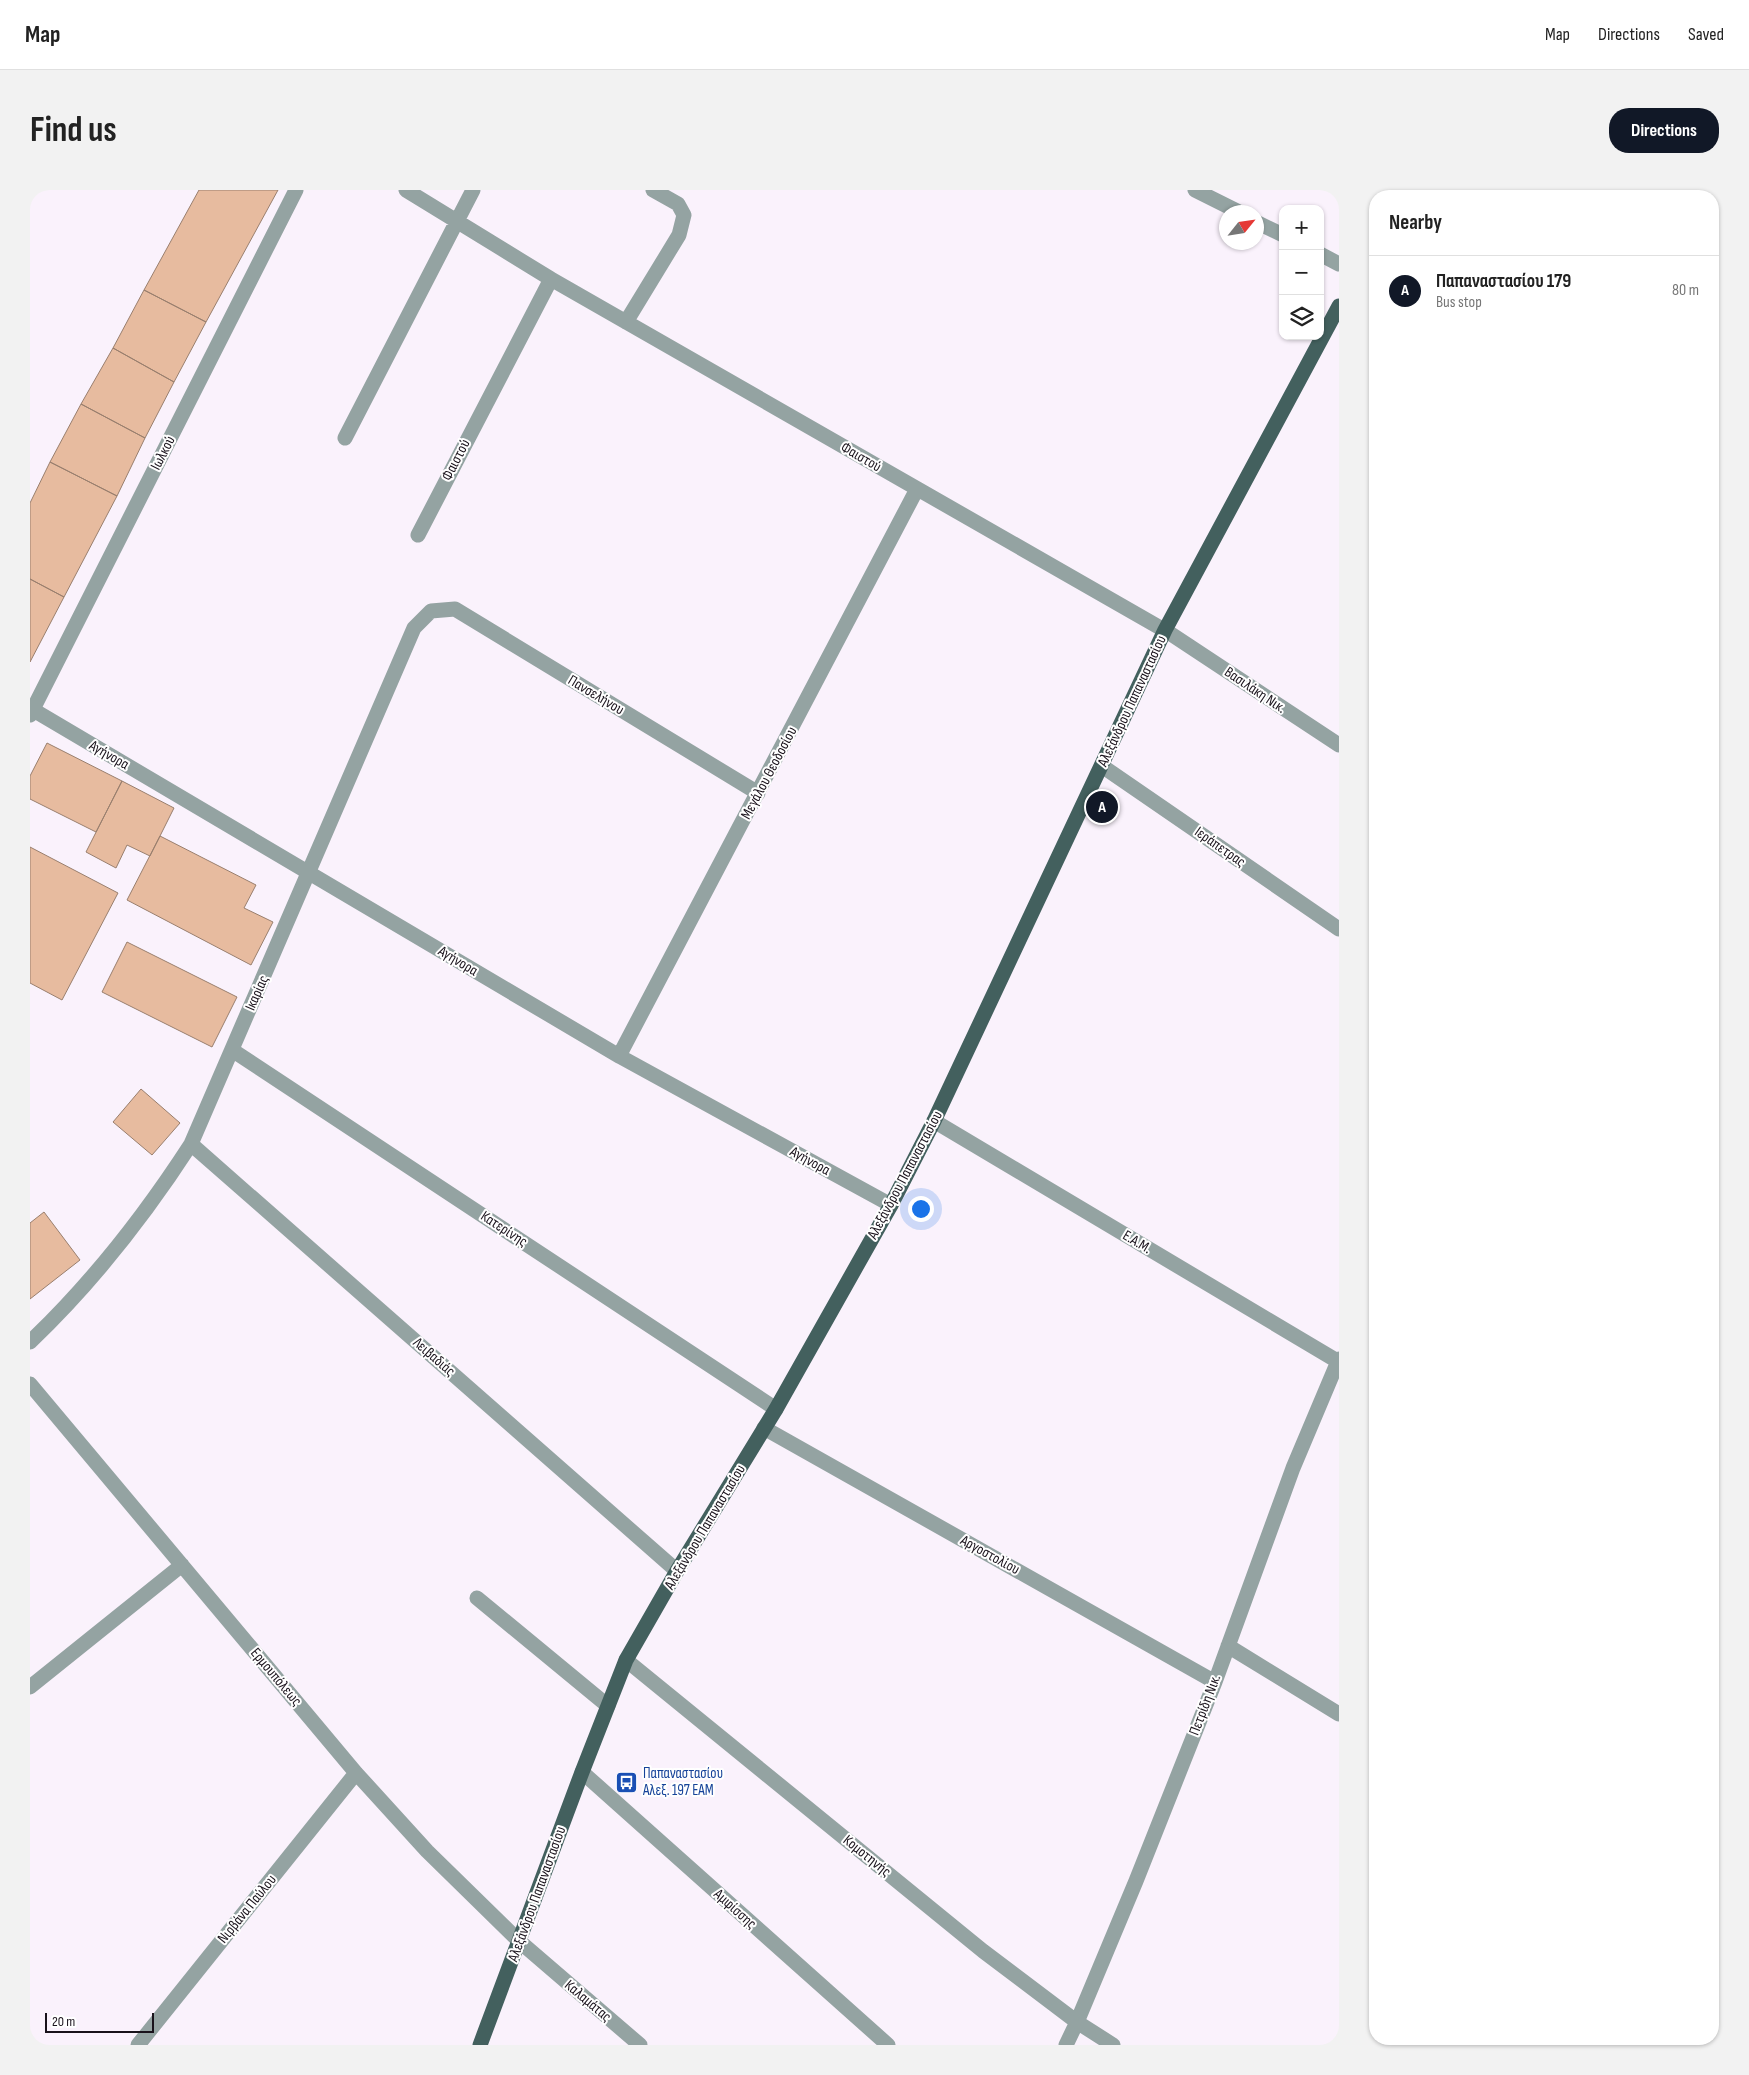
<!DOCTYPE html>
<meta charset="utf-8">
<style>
:root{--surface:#fff;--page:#f2f2f2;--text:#222;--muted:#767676;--line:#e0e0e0;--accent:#111827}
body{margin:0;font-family:"Sofia Sans Condensed",sans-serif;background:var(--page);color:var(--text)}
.controls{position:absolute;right:15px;top:15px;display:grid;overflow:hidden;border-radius:10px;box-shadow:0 1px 4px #0004}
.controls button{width:45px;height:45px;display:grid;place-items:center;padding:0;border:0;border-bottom:1px solid var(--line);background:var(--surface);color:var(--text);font:25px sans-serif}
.compass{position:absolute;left:1189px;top:15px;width:45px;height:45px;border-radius:50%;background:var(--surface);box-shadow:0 1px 4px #0004;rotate:60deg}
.scale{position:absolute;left:15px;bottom:12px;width:109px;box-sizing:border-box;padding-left:5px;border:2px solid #19121b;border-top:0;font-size:14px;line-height:18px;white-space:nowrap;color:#19121b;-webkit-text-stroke:4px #fff;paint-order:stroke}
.you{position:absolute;left:890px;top:1018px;width:18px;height:18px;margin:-12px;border:4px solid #fff;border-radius:50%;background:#1a73e8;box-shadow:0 0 0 8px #1a73e833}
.badge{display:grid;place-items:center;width:32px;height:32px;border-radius:50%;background:var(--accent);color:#fff;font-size:16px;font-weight:700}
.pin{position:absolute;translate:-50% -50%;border:2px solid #fff;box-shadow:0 1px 5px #0006}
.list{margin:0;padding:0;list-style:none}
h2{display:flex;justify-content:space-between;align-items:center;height:65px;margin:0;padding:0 20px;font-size:21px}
h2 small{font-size:16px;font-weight:400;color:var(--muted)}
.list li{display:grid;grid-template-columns:32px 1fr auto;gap:15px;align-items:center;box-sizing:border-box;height:70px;padding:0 20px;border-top:1px solid var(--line)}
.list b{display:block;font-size:19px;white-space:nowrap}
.list p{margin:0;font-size:16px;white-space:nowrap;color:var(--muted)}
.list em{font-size:16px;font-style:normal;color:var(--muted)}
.icon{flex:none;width:28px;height:28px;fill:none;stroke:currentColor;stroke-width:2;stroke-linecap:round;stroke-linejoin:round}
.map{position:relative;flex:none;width:1309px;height:1855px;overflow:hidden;border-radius:20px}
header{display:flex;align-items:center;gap:30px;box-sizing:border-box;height:70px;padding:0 25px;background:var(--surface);border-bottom:1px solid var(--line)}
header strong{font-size:24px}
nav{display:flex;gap:28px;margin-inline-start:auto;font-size:18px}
.intro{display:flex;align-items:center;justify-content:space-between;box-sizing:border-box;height:120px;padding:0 30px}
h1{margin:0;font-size:35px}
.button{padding:12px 22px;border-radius:20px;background:var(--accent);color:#fff;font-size:18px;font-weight:700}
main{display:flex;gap:30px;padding:0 30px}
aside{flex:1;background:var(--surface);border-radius:20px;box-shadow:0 1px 4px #0004}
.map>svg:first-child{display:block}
.building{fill:#e7bb9f;stroke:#997f6e}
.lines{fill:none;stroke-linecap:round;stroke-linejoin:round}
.minor{stroke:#94a3a2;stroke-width:15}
.major{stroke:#43605e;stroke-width:15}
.labels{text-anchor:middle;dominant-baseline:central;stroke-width:4;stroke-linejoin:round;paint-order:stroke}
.street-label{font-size:15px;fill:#19121b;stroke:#fff}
.transit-label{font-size:15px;fill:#164399;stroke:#fff;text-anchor:start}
</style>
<header>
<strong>Map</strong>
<nav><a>Map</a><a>Directions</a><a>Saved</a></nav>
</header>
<div class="intro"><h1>Find us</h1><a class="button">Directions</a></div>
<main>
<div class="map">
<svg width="1309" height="1855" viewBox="0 0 1309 1855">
<rect width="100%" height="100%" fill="#faf2fc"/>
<path class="building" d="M169,0H248L176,132L114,100Z
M114,100L176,132L144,192L83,158Z
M83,158L144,192L115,248L51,214Z
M51,214L115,248L87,306L20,272Z
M20,272L87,306L34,407L0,389V313Z
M0,389L34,407L0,472Z
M17,553L92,591L66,642L0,609V586Z
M92,591L144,618L120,666L97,655L86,678L56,662Z
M130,646L226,695L214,718L243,732L221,775L97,710Z
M0,657L88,703L32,810L0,793Z
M97,752L207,807L182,857L72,802Z
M111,899L150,933L122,965L83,932Z
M14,1022L50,1070L0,1109V1033Z"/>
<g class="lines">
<path class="minor" d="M376,0L521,89L1141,444L1309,555
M1165,0L1209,22
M1226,32L1253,45
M1290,64L1309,74
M596,132L649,45L654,25L648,14L623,0
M315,248L443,0
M388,345L521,89
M0,518L589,866L861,1015
M0,525L266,0
M1072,576L1309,739
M202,860L746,1219
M589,866L887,299
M904,931L1309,1172
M161,954L647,1381
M0,1152C62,1093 115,1025 161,954L384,438L401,421L425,419L728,603
M0,1194L326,1583L397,1661L489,1751L610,1855
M734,1238L1185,1492
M447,1408L578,1516
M1198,1456L1309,1524
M596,1470L953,1761L1047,1832L1083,1855
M0,1497L152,1375
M552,1582L858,1855
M108,1855L326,1583
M1036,1855L1047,1832L1106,1691L1185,1492L1263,1278L1309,1169"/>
<path class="major" d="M450,1855L552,1582L596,1470L647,1381L746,1219L861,1015L904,931L1135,440L1309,116"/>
</g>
<defs>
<symbol id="bus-square" viewBox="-11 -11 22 22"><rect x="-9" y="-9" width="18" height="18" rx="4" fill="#1a4fb4" stroke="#fff"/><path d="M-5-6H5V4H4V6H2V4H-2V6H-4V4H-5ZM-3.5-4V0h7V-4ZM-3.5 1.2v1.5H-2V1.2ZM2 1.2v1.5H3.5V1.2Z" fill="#fff"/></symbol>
</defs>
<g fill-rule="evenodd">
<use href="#bus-square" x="584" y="1580" width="25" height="25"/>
</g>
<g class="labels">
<g class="street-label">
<text transform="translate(133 263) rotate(-63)">Ιωλκού</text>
<text transform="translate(831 267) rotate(30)">Φαιστού</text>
<text transform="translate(426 270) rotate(-63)">Φαιστού</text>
<text transform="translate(1225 500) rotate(34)">Βασιλάκη Νικ.</text>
<text transform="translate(566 505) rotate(31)">Πανσελήνου</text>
<text transform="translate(1102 511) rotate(-65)">Αλεξάνδρου Παπαναστασίου</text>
<text transform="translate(79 565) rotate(30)">Αγήνορα</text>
<text transform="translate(739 583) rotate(-62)">Μεγάλου Θεοδοσίου</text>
<text transform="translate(1190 657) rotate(35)">Ιεράπετρας</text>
<text transform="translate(428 771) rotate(31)">Αγήνορα</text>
<text transform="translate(227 803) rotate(-66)">Ικαρίας</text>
<text transform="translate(780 971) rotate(29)">Αγήνορα</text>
<text transform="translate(875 985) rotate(-62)">Αλεξάνδρου Παπαναστασίου</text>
<text transform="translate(474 1039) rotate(33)">Κατερίνης</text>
<text transform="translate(1107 1052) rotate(31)">Ε.Α.Μ.</text>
<text transform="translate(404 1167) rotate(41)">Λειβαδιάς</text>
<text transform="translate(675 1337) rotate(-59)">Αλεξάνδρου Παπαναστασίου</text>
<text transform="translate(960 1365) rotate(29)">Αργοστολίου</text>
<text transform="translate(246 1487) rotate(50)">Ερμουπόλεως</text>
<text transform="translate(1175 1515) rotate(-69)">Πετρίδη Νικ.</text>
<text transform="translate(837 1666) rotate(39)">Κομοτηνής</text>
<text transform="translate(507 1704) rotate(-70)">Αλεξάνδρου Παπαναστασίου</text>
<text transform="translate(217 1719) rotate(-51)">Νιρβάνα Παύλου</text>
<text transform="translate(705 1719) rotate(42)">Αμφίσσης</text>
<text transform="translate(558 1811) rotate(40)">Καλαμάτας</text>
</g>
<g class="transit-label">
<text x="613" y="1583">Παπαναστασίου<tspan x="613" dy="17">Αλεξ. 197 ΕΑΜ</tspan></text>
</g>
</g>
</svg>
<div class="controls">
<button>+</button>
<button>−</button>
<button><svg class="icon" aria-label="layers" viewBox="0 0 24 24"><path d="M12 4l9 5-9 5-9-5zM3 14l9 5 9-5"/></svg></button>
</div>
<svg class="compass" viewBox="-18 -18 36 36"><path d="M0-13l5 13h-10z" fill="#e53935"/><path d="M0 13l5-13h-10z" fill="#767676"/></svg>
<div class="scale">20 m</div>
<div class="you"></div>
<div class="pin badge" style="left:1072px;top:617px">A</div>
</div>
<aside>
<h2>Nearby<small></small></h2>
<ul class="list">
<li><span class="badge">A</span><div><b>Παπαναστασίου 179</b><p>Bus stop</p></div><em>80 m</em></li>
</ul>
</aside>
</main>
